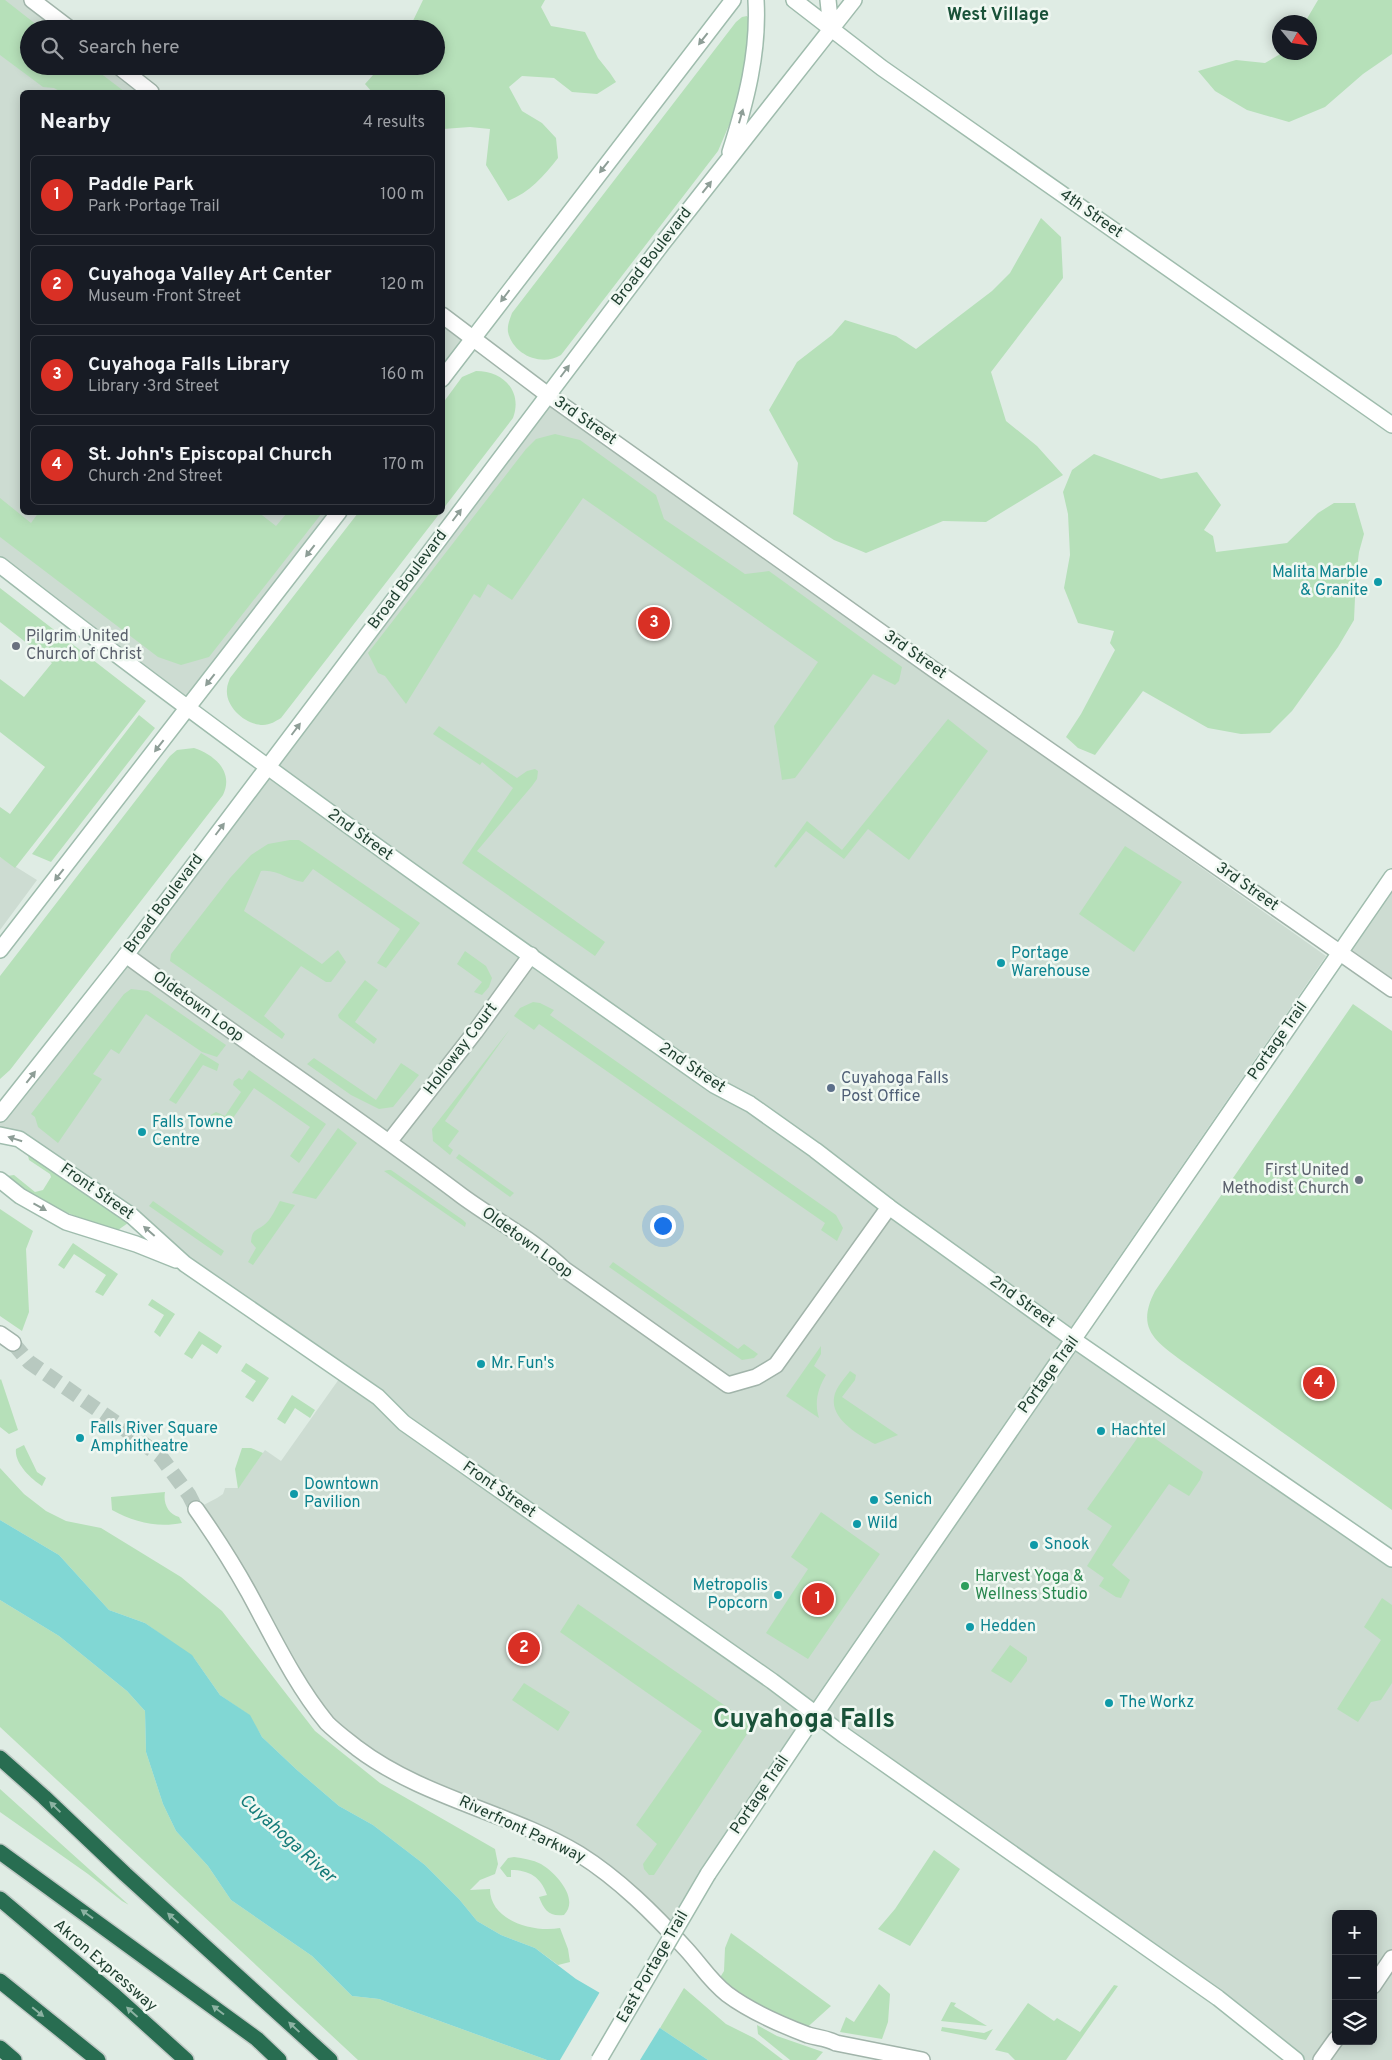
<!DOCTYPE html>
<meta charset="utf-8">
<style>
:root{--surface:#171b24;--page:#242831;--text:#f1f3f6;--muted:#9ea1a6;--line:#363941;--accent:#d93025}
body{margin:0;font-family:Overpass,sans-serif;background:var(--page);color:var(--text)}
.controls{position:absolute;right:15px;bottom:15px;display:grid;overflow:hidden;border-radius:8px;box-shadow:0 2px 12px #0003}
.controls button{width:45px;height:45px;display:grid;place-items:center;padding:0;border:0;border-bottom:1px solid var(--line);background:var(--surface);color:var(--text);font:25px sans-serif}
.compass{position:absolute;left:1272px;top:15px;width:45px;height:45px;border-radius:50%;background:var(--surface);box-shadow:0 2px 12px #0003;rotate:119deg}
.you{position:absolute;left:662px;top:1225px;width:18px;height:18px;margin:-12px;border:4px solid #fff;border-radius:50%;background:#1a73e8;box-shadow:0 0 0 8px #1a73e833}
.badge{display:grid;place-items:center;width:32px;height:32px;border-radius:50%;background:var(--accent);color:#fff;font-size:16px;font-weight:700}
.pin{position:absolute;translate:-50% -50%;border:2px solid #fff;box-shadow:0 1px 5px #0006}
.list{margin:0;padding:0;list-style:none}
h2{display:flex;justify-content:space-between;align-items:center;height:65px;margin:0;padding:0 20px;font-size:21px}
h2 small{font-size:16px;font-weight:400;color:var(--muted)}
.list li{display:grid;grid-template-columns:32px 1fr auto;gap:15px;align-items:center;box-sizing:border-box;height:80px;margin:0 10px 10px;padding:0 10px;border:1px solid var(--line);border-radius:8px}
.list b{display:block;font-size:19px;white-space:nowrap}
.list p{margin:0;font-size:16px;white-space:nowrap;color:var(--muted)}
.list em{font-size:16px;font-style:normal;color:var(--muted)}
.icon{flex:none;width:28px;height:28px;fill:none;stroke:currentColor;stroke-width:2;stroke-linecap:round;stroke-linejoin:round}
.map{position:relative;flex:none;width:1392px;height:2060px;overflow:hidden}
.search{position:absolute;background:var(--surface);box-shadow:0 2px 12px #0003;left:20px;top:20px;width:425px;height:55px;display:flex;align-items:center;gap:12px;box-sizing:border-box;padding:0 18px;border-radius:28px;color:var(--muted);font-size:19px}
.panel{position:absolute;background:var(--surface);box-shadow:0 2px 12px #0003;left:20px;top:90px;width:425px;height:425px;border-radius:8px}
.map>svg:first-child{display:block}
.built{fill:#cddcd2;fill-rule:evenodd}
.green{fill:#b6e0b9}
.water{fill:#81d7d4}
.pier{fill:#dfece4}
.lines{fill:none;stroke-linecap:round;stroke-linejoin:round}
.street-tunnel{stroke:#b8c9c0;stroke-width:15;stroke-dasharray:15 8;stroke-linecap:butt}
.street-casing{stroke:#a1b4aa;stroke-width:18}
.secondary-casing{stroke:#9fbcad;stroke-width:18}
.highway-casing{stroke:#c0c9c5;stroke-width:18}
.street{stroke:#fff;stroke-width:15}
.secondary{stroke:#fff;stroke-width:15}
.highway{stroke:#286d51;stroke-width:15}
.secondary-bridge-casing{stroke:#9fbcad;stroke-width:18;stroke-linecap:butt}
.secondary-bridge{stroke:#fff;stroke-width:15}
.oneway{fill:#8e9e97}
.oneway2{fill:#8cb2a2}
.culture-dot{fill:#0f9aa8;stroke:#f0f8f2;stroke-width:2}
.worship-dot{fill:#6b7280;stroke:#f0f8f2;stroke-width:2}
.service-dot{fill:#5c6f8a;stroke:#f0f8f2;stroke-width:2}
.leisure-dot{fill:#2e9e5b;stroke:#f0f8f2;stroke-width:2}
.labels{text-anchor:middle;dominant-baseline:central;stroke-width:5;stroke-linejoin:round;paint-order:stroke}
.street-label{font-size:16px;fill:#1e3e2f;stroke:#f0f8f2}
.culture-label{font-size:16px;fill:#0d838f;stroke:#f0f8f2;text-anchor:start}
.worship-label{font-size:16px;fill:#5b616d;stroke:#f0f8f2;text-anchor:start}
.service-label{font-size:16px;fill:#4e5e75;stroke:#f0f8f2;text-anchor:start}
.leisure-label{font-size:16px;fill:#27864d;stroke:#f0f8f2;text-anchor:start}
.neighbourhood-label{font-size:18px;font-weight:bold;fill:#195239;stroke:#f0f8f2}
.water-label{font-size:18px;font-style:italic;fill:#137a78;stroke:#f0f8f2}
.town-label{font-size:26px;font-weight:bold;fill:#195239;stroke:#f0f8f2}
</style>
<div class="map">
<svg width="1392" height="2060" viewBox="0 0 1392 2060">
<rect width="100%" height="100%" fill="#dfece4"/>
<path class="built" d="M0,0H32L70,29H29V66H118L151,92H22V512L339,513L188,708L0,565Z
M442,315L473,339L442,379Z
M546,405L553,409L1326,956L1071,1327L678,1054L276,765Z
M267,768L1392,1559V2060H1296L815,1715L674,1937L594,1863L410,1780L328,1723L196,1509L217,1498L223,1494L225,1488H238L265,1450L281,1461L344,1372L153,1234L0,1135V1114ZM1336,1914H1373V2041H1336Z
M0,857L37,880L0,930Z
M1392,877V989L1340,952Z"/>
<path class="green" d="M0,0H5L42,29H29V66H91L125,92H61L54,88L43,87L0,55Z
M423,0H545L541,7L551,26L585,32L598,58L610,73L616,82L597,94L572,92L554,78L522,76L509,87L522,111L542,123L556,138L558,158C543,177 530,192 508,201L486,165L490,129L470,127L443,129L442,92H372L365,84L381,66H436V29H409Z
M1318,0H1392V54L1363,74L1325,107L1289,122L1247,110L1215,91L1198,71L1236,60L1265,63L1282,53L1310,52V22H1305Z
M747,16L750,20L749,48L735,111L718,151L561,355C542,367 513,355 508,332C507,325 510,319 512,313L736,22L742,17Z
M1041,218L1061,237L1063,278L991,372L1006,421L1037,446L1063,475L986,522L943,521L866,553L834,540L793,514L798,463L769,410L797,362L832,335L845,320L896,336L916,349L992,291L1010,273Z
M476,371C503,371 523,391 513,418L443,509V403L462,377Z
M555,434L580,440L656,495L664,519L745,574L769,571L902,667L899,681L895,685L873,674L795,778L782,780L774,726L818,662L583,498L512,600L488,584L480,598L474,594L406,704L385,676L378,673L368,653L526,449L536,439Z
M1094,454L1161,479L1197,472L1221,505L1204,530L1213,536L1216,552L1287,543L1318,513L1334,503H1355L1364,534L1359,552L1356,576L1354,620L1338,647L1292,711L1270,733L1241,734L1208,728L1143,691L1095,755L1078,748L1066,737L1081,714L1115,650L1110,643L1114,631L1078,623L1064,588L1070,555L1068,514L1063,492L1072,470Z
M0,498L31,523L39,512H258L276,526L287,513H322L209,657L181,665L158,657L0,537Z
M358,513H440L281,718C276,721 270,725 263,725C246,725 225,707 227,689C227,685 229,681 230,678Z
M0,588L146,701L15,868L0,857V807L10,814L45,767L0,732V679L24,697L52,663L0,622Z
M139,715L155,728L51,862L32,854Z
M948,719L988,751L909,860L868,829L844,859L806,831L776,868L774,866L807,821L842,850Z
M439,726L517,778L527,771L535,769L538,771L537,779L532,786L477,851L605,942L595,956L462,863L513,788L482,762L480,765L433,734Z
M194,748C215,755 234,772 223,795L10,1070L0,1079V976L170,756L177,750Z
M290,840H299L308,846L420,923L386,968L377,963L400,929L313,869L303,882C288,880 277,869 261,871L244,911L322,964L338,950L346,962L331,982H326L301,966L264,1016L285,1034L282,1039L170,961L171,954L230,878L251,855L268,844Z
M1125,846L1182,882L1134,952L1079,914Z
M465,951L486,966L492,978L489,987L482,995L474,992L482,982L457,964Z
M365,980L378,990L355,1022L377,1039L374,1044L339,1018L338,1015Z
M131,989L148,991L226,1045L217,1057L202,1052L146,1014L119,1054L111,1049L93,1074L102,1079L58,1143L38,1127L35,1117L31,1114L124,994Z
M533,1002L540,1003L554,1010L550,1015L836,1215L843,1228L837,1241L821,1230L825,1223L539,1024L534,1030L514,1016L520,1008Z
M1353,1004L1392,1031V1510L1182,1361C1154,1340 1136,1328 1155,1291Z
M510,1029L445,1121L459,1131L448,1146L453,1150L450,1155L433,1141L432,1129Z
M201,1053L219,1064L217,1071L203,1065L176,1104L169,1100Z
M314,1058L376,1100L401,1063L419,1075L393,1107L379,1109L351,1095L307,1064Z
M249,1070L326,1124L299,1163L290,1156L310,1127L254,1088L226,1128L209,1116L216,1112L225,1116L241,1092L233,1085L234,1081L239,1078L242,1080Z
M338,1128L357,1143L316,1199L292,1193Z
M27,1151L128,1223L118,1230C76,1219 41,1203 7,1176L14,1175L35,1192L43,1190L51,1177L50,1174L29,1160Z
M459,1154L514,1193L510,1197L456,1158Z
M388,1170H391L463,1220L466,1223L465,1227L384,1171Z
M153,1201L224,1251L221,1256L149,1206Z
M280,1201L295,1205L253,1265L248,1262L256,1248L251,1242C252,1229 256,1231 264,1225C271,1220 276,1208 280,1201Z
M0,1209L33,1231L26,1249L29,1312L22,1331L0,1316Z
M73,1243L118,1274L103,1296L95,1292L106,1275L74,1254L64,1269L58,1265Z
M613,1262L738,1349L744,1344L758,1354L754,1358L742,1360L609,1267Z
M152,1299L175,1314L160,1337L154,1332L164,1315L148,1305Z
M199,1331L222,1346L217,1354L202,1344L192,1359L184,1354Z
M821,1346V1354L814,1366L826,1375C818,1388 814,1402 819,1418L786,1396Z
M246,1363L269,1378L253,1402L245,1397L256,1381L241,1371Z
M850,1371L856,1375L855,1380L842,1397L898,1435L875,1444C857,1434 825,1416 836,1391C839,1384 845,1378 850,1371Z
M1,1379L18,1430L9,1434L0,1427V1380Z
M292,1395L315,1410L310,1418L295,1408L285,1424L277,1419Z
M1143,1430L1203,1472L1200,1480L1189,1496L1169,1484L1112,1565L1130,1580L1121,1598L1116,1597L1099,1586L1104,1578L1087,1566L1112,1526L1087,1509Z
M24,1445L37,1472L46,1478L42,1486C31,1479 14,1463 16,1449Z
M242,1448H251L263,1453L238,1489L235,1469Z
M0,1468L24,1494L46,1511L66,1521L101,1528L181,1577L222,1611L315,1731L380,1783L495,1849L498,1864L495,1874L480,1880L470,1890L490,1889C490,1921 534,1933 560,1928L568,1949L570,1962L558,1965L535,1948L501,1935L477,1921L459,1899L425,1865L373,1825L339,1806L297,1770L262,1737L249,1715L220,1695L194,1658L145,1623L109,1610L59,1555L0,1520Z
M165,1492C163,1503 168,1514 179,1517L182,1523C157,1528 134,1522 112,1510L111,1497Z
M821,1512L880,1554L808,1659L766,1633L808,1569L791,1557Z
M1382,1598L1392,1605V1683L1381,1700L1371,1702L1358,1722L1337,1709L1381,1640L1364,1627Z
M0,1600L59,1636L127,1691L145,1711L146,1752L163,1804L176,1831L208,1866L231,1900L312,1956L352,1996L379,1999L547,2060H358L0,1727Z
M578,1604L753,1725L654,1875H649L644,1869L643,1864L657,1844L636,1825L702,1731L560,1632Z
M1010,1645L1027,1657V1661L1011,1683L991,1671Z
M524,1683L570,1712L558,1731L512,1700Z
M0,1789L129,1905L122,1901L88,1874L0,1812Z
M934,1850L960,1869L910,1946L878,1929L895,1909Z
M514,1857C523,1858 533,1860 541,1864C556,1873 580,1899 564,1915C549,1917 544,1910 539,1897L547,1895C541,1877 529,1870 511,1870V1877H507L500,1868L508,1858Z
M731,1933L831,2006L802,2032L716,1984L724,1971L725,1948Z
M879,1984L890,1994L888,2022L882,2039L840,2032L846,2017L854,2022Z
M1114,1985L1118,1986L1066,2060H1015L1008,2053L995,2050L1028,2003L1054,2021L1057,2018L1080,2032Z
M684,1988L726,2024L754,2038L783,2060H708L660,2028Z
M951,2002L956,2003L954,2006L987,2026L941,2021Z
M757,2025L777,2036L823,2052L816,2060H790L758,2034Z
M942,2027L984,2033L993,2029L986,2040L941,2031Z"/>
<path class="water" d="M0,1520L59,1555L109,1610L145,1623L192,1655L220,1695L250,1715L262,1737L297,1770L339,1806L373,1825L425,1865L459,1899L477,1921L501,1935L535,1948L576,1979L660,2028L708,2060H547L379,1999L352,1996L312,1956L231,1900L208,1866L176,1831L163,1804L146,1752L145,1711L127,1691L59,1636L0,1600Z"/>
<path class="pier" d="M601,1990L661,2026L640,2060H560Z"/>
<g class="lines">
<path class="street-tunnel" d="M13,1343L29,1362L118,1424L161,1457L189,1495L196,1509"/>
<defs>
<path id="street" d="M32,0L70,29
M118,66L151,92
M442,315L548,395L933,669L1392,989
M126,955C237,1037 352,1113 462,1196C496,1221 534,1240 564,1269L728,1385L756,1377L776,1365L889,1207
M389,1142L475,1032L531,955
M0,1334L13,1343
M196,1509C215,1536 233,1564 249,1593C273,1637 295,1684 327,1723C336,1732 347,1740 357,1748C423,1798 509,1812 579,1854C619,1879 654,1914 686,1949C700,1964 710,1981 727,1994C751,2012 779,2024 808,2035C818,2038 826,2038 836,2043L922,2060
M1373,1986L1392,1958
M1321,2060L1336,2039"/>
<path id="secondary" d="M794,0L882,68L1392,425
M828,0L831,29
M730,152C746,102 759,53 756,0
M442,379L733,0
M0,565C232,746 473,916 714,1085L750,1104L815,1150L889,1207L1074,1340L1392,1559
M0,950L339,512
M0,1114L126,955L662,244L854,0
M0,1135L19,1139L132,1216L185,1264L378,1397L404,1423L772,1681L845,1736L1218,1998L1296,2060
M0,1180L20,1196L66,1222L136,1244L176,1260
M708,1874L827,1697L1392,877"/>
<path id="highway" d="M0,1758L44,1797L125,1874L330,2060
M0,1852L257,2039L279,2060
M0,1899L115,1996L186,2060
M0,1981L98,2060
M0,2048L14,2060"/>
</defs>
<use href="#street" class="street-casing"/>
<use href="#secondary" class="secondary-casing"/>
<use href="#highway" class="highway-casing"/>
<use href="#street" class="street"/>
<use href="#secondary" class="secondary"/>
<use href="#highway" class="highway"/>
<defs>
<path id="secondary-bridge" d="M599,2060L708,1874"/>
</defs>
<use href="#secondary-bridge" class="secondary-bridge-casing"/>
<use href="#secondary-bridge" class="secondary-bridge"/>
</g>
<defs><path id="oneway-solid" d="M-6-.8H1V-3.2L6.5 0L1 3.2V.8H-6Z" transform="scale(1.25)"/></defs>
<g class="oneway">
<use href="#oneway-solid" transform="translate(703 39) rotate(128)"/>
<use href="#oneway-solid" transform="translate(741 116) rotate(-74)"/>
<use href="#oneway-solid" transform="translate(604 167) rotate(128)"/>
<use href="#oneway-solid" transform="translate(707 187) rotate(-52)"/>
<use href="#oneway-solid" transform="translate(505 296) rotate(127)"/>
<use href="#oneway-solid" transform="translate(565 371) rotate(-53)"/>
<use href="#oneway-solid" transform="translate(457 515) rotate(-53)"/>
<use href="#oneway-solid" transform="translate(310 551) rotate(128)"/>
<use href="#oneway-solid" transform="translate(210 680) rotate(128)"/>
<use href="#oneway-solid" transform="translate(296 729) rotate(-53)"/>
<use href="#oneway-solid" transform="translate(159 746) rotate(128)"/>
<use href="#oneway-solid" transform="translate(220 829) rotate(-53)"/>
<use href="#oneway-solid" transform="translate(59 875) rotate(128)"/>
<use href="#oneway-solid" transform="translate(31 1077) rotate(-52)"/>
<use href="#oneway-solid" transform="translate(15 1139) rotate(-162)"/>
<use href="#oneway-solid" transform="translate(40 1207) rotate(29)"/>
<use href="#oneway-solid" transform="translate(149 1231) rotate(-139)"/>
</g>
<g class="oneway2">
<use href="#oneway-solid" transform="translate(55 1807) rotate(-136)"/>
<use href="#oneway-solid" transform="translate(87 1914) rotate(-144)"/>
<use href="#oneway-solid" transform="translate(173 1918) rotate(-138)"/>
<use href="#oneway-solid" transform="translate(218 2010) rotate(-143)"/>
<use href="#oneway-solid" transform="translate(38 2012) rotate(39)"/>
<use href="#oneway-solid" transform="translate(132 2012) rotate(-138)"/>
<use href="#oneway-solid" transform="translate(294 2027) rotate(-137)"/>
</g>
<g class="culture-dot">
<circle cx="1378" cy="582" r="5"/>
<circle cx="1001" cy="963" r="5"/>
<circle cx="142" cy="1132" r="5"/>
<circle cx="481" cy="1364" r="5"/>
<circle cx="1101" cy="1431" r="5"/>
<circle cx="80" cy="1438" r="5"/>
<circle cx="294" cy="1494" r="5"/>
<circle cx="874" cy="1500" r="5"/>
<circle cx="857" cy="1524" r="5"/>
<circle cx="1034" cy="1545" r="5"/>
<circle cx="778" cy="1595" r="5"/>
<circle cx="970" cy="1627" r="5"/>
<circle cx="1109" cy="1703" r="5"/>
</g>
<g class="worship-dot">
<circle cx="16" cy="646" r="5"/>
<circle cx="1359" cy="1180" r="5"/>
</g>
<circle class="service-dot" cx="831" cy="1088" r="5"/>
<circle class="leisure-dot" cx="965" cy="1586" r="5"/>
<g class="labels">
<g class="street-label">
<text transform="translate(1091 214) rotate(35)">4th Street</text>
<text transform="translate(652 257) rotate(-52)">Broad Boulevard</text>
<text transform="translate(585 421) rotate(35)">3rd Street</text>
<text transform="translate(408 580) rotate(-53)">Broad Boulevard</text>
<text transform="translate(915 655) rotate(35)">3rd Street</text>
<text transform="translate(360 835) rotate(36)">2nd Street</text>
<text transform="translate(1247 887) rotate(35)">3rd Street</text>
<text transform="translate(164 904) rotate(-53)">Broad Boulevard</text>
<text transform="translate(198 1007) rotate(36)">Oldetown Loop</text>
<text transform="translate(1278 1041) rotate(-55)">Portage Trail</text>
<text transform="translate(461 1049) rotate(-53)">Holloway Court</text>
<text transform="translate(692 1068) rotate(34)">2nd Street</text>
<text transform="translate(97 1192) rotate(35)">Front Street</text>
<text transform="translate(527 1243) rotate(36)">Oldetown Loop</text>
<text transform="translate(1022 1302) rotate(36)">2nd Street</text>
<text transform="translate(1049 1375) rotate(-54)">Portage Trail</text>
<text transform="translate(499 1490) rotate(35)">Front Street</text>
<text transform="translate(760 1795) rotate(-56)">Portage Trail</text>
<text transform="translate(522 1830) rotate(25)">Riverfront Parkway</text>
<text transform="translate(105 1966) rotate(41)">Akron Expressway</text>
<text transform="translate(653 1967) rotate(-60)">East Portage Trail</text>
</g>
<g class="culture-label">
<text x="1368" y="573" text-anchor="end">Malita Marble<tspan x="1368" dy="18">&amp; Granite</tspan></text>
<text x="1011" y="954">Portage<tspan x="1011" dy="18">Warehouse</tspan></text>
<text x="152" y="1123">Falls Towne<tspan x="152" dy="18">Centre</tspan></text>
<text x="491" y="1364">Mr. Fun's</text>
<text x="90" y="1429">Falls River Square<tspan x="90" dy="18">Amphitheatre</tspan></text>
<text x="1111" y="1431">Hachtel</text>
<text x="304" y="1485">Downtown<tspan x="304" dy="18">Pavilion</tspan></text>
<text x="884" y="1500">Senich</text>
<text x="867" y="1524">Wild</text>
<text x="1044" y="1545">Snook</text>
<text x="768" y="1586" text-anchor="end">Metropolis<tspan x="768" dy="18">Popcorn</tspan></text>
<text x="980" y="1627">Hedden</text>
<text x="1119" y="1703">The Workz</text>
</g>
<g class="worship-label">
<text x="26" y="637">Pilgrim United<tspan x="26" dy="18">Church of Christ</tspan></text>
<text x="1349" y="1171" text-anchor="end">First United<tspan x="1349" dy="18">Methodist Church</tspan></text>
</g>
<g class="service-label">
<text x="841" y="1079">Cuyahoga Falls<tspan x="841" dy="18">Post Office</tspan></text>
</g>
<g class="leisure-label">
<text x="975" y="1577">Harvest Yoga &amp;<tspan x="975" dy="18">Wellness Studio</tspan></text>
</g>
<g class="neighbourhood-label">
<text x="998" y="15">West Village</text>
</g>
<g class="water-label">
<text transform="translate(287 1839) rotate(42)">Cuyahoga River</text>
</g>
<g class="town-label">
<text x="804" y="1720">Cuyahoga Falls</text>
</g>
</g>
</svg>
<div class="controls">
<button>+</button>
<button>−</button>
<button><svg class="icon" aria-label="layers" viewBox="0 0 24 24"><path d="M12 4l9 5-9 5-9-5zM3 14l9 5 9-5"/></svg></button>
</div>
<svg class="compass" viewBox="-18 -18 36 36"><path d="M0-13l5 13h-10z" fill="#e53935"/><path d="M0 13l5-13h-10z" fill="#9ea1a6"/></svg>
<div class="you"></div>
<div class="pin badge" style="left:818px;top:1599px">1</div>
<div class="pin badge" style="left:524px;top:1648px">2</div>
<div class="pin badge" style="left:654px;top:623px">3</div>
<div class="pin badge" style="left:1319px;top:1383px">4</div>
<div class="search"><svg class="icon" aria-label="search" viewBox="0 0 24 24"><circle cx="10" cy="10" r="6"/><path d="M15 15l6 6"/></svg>Search here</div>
<section class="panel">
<h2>Nearby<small>4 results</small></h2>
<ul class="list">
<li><span class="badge">1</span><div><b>Paddle Park</b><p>Park · Portage Trail</p></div><em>100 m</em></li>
<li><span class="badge">2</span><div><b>Cuyahoga Valley Art Center</b><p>Museum · Front Street</p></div><em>120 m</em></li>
<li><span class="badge">3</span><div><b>Cuyahoga Falls Library</b><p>Library · 3rd Street</p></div><em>160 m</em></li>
<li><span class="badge">4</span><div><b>St. John's Episcopal Church</b><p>Church · 2nd Street</p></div><em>170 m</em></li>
</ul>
</section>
</div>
